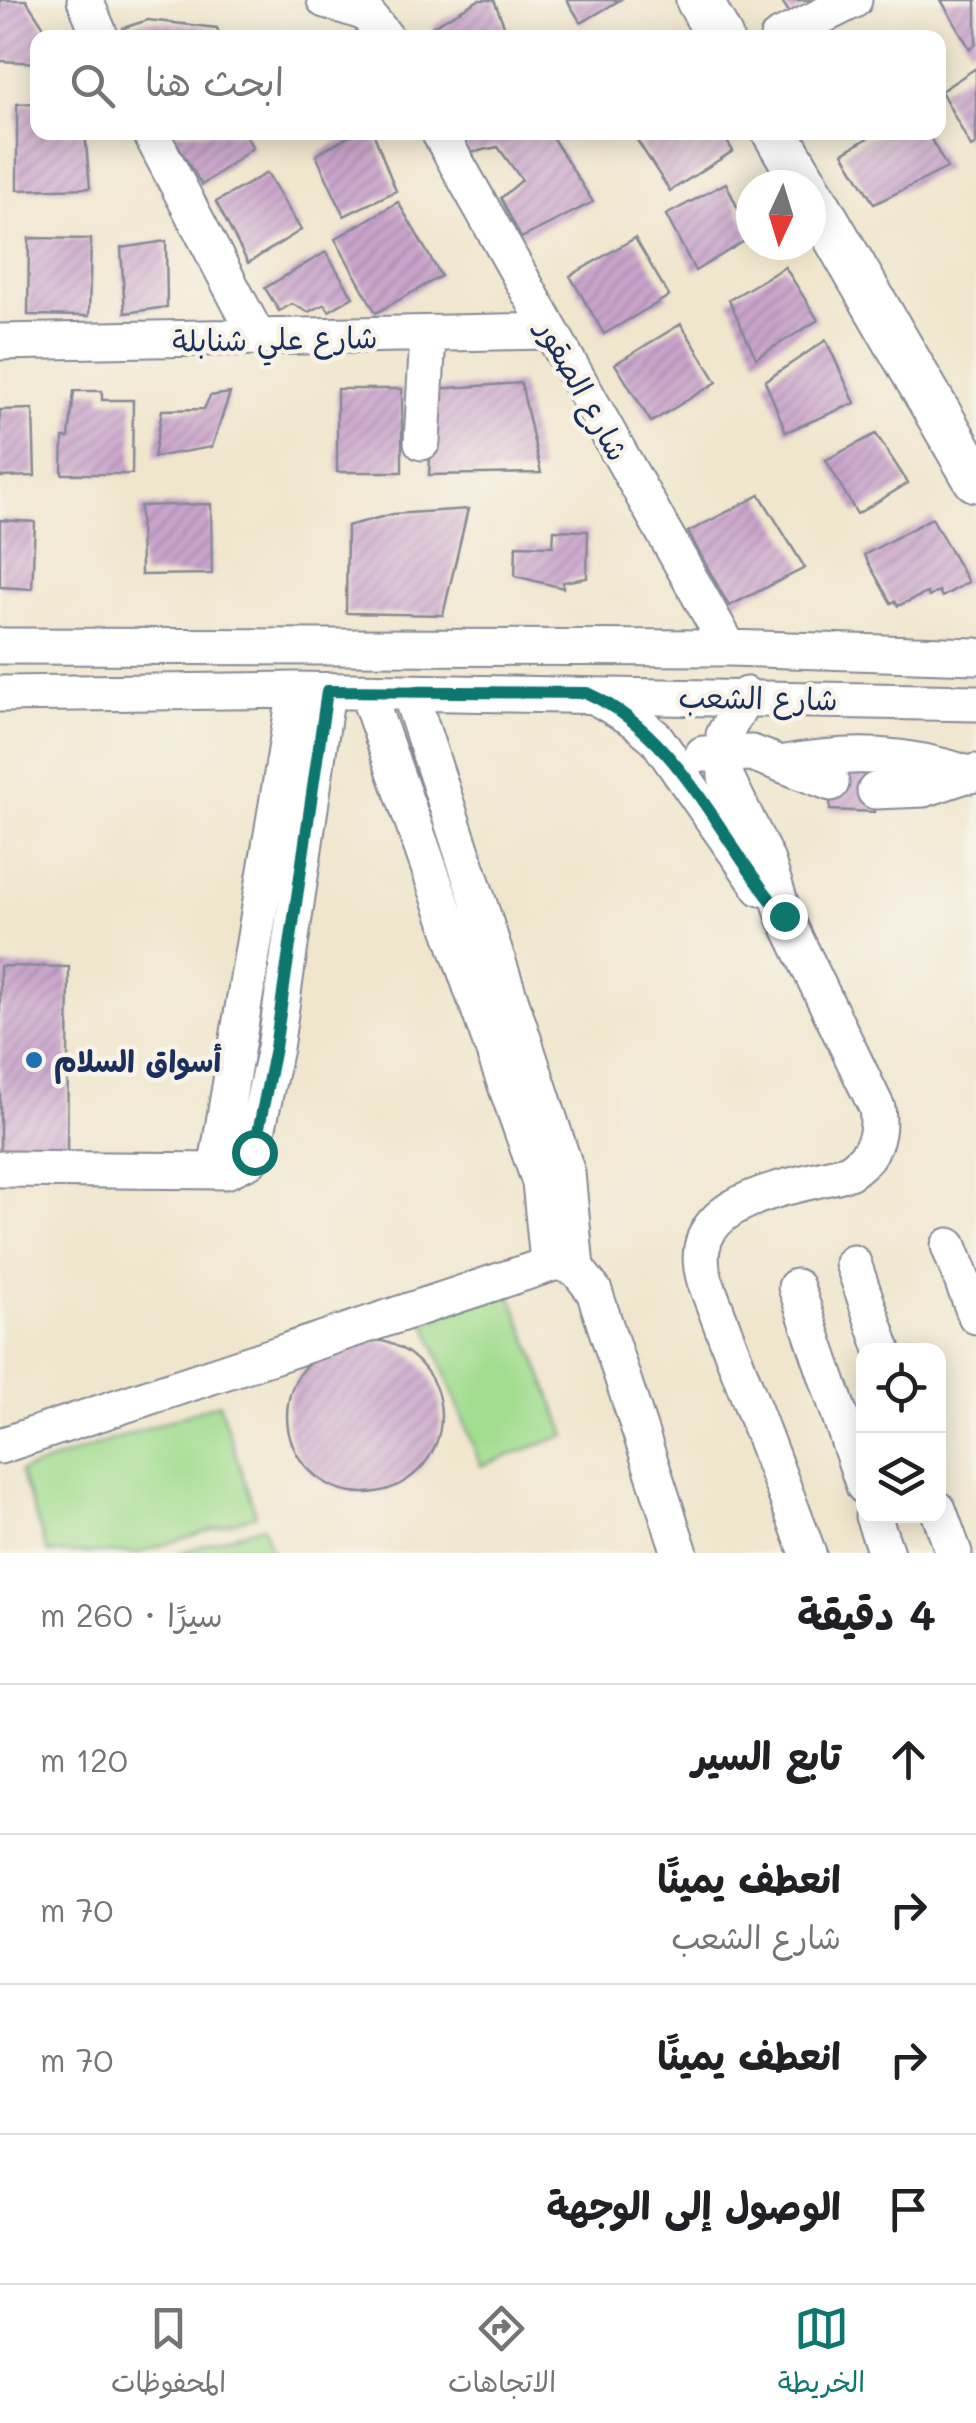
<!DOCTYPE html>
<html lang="ar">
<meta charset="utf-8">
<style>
:root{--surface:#fff;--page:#f2f2f2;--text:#202124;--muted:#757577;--line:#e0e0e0;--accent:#0f766e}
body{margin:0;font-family:Mali,"Playpen Sans Arabic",sans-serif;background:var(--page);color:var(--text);direction:rtl}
.controls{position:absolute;right:30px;bottom:30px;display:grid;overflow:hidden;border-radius:20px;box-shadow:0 5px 25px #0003}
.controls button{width:90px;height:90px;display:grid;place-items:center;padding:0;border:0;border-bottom:2px solid var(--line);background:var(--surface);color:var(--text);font:50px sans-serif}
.compass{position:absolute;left:736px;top:170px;width:90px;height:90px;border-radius:50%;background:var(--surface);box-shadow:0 5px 25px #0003;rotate:184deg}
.stop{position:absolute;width:30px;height:30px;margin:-22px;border:8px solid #0f766e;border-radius:50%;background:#fff}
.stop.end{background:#0f766e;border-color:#fff;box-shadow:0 2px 10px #0008}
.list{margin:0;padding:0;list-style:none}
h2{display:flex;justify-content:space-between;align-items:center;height:130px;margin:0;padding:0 40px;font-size:42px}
h2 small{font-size:32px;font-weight:400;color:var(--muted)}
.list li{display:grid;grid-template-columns:65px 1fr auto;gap:30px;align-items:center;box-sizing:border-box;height:150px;padding:0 40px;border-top:2px solid var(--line)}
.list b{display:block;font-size:38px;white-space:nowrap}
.list p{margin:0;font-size:32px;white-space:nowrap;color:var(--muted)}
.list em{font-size:32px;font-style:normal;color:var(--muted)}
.icon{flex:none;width:55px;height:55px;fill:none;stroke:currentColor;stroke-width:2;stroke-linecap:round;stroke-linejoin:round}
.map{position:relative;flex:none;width:976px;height:1553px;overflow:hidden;direction:ltr}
.search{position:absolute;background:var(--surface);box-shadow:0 5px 25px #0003;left:30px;right:30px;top:30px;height:110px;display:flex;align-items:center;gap:25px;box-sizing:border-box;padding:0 35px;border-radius:20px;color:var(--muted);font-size:38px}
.sheet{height:730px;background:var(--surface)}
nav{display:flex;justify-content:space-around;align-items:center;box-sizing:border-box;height:140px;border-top:2px solid var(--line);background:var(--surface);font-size:28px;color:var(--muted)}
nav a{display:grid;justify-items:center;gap:5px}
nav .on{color:var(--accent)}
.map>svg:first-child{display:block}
.park{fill:#a3dd90;stroke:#5f8677;stroke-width:2.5}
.building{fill:url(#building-hatch)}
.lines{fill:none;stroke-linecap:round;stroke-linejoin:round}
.minor-casing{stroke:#868a96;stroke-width:39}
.major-casing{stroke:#868a96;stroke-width:49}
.minor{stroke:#fff;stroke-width:35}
.major{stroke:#fff;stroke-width:45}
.route{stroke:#0f766e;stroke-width:12}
.poi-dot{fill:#1f6fb2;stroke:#f7f3e8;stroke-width:4}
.labels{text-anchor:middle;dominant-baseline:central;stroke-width:9;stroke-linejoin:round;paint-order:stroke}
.street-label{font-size:30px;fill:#1b2f5e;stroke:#f7f3e8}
.poi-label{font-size:30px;font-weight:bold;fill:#1b2f5e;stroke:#f7f3e8;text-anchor:start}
</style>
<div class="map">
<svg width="976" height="1553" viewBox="0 0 976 1553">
<defs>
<pattern id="building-hatch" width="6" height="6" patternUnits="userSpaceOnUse" patternTransform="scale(2.5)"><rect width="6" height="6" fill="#cba4cc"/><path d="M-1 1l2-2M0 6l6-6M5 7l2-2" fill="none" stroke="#a486a9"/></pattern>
</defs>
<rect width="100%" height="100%" fill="#f7f3e8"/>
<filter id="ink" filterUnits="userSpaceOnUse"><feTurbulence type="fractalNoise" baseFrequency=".01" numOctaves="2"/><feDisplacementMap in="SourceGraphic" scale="20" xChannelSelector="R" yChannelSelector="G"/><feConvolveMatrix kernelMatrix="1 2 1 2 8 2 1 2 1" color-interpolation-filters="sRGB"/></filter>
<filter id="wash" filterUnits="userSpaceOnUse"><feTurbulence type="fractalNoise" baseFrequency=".0048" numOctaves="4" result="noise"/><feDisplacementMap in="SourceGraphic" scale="40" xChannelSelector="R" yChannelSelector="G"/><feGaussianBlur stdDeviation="2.25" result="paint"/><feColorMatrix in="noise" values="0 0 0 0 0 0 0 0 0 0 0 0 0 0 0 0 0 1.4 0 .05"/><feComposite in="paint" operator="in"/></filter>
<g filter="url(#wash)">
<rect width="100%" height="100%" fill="#f0e6cd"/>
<path class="park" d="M509,1291L566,1435L481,1466L425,1320Z
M219,1403L256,1515L139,1553H48L20,1472Z
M263,1526L272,1553H178Z"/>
<g id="blocks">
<path class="building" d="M0,0H26L51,38H38V63L0,61Z
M479,0H494L509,38H438L433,26Z
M567,0H620L581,23Z
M781,0H816L791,15Z
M941,0H976V44L970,49Z
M148,20L217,28L221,38H128L123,28Z
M976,68V144L971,147L941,91Z
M38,103V132H85L90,188L17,190V104Z
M169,132H244L253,148L202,185Z
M356,132H373L396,191L344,216L316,155Z
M459,132H549L593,202L521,238L501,198L522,180L498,147L468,153Z
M721,132L733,151L670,191L633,134Z
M878,132H927L947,168L874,204L843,153Z
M267,173L301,230L248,263L216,202Z
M726,183L751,237L695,271L666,215Z
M398,202L441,276L376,313L335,239Z
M29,238L91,239L89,316L28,315Z
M635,238L669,296L604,334L570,276Z
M166,241L167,307L125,313L121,248Z
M326,252L353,297L329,311L325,304L308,312L292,304L279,311L265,288Z
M785,267L818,320L756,358L729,300Z
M681,324L717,382L651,422L615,364Z
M826,340L855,403L786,432L765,381Z
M521,383L541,473L429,475L434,389Z
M337,389H402V472H337Z
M74,391H102V400H133L132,474H62L63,438H69Z
M230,393L212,447L154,457L162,410L204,409L210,396Z
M33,409L35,476L0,477V410Z
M876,434L908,483L857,514L826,460Z
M760,495L805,568L729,606L688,532Z
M211,504L212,574L141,575L140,506Z
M468,509L443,615L346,613L347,526L393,514Z
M932,518L968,582L942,597L939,591L929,597L927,593L898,606L895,601L891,603L864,555Z
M0,520L35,522L32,589L0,587Z
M554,530L588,531L587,578L563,582V588L515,576L516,545L553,546Z
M832,765L876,767L874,812L830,810Z
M0,966L69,967L67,1154L0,1153Z
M287 1416a77 77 0 1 1 154 0a77 77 0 1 1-154 0Z"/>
</g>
</g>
<g filter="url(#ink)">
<use href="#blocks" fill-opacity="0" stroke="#868a96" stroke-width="2.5"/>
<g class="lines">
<defs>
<path id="minor" d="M85,0L101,38
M325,0L366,13L386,38
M778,38L854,0
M150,132L258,338
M439,132L729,648
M0,342L551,331
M422,442L428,336
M0,646L729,648L976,656
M367,692L540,1182L548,1262
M410,693L567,1173L576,1268
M0,694L296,690L976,703
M746,695L724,735L726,777L767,861L784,915L877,1108C881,1137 873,1156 849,1172C792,1188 679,1197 705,1281L808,1553
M594,696L635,720L656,738L761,888
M703,754L752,753L831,783
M786,763C851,751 908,753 971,775
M875,791L924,789L975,772
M0,1169L226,1171L251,1159L275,1048L327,691
M216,1171L296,690
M949,1246L976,1316
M853,1263L883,1350
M796,1287L864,1486
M0,1446L557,1262L576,1268L594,1291L680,1553
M938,1509L954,1553
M873,1516L886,1553"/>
<path id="major" d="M699,0L720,38
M775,132L806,185
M811,194L976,479"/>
</defs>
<use href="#minor" class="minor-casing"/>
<use href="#major" class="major-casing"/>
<use href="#minor" class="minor"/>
<use href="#major" class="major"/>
</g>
</g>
<g class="lines" filter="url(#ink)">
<path class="route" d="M254,1152L275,1048L327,691L587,693C682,736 718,840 784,916"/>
</g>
<circle class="poi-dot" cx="34" cy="1060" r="10"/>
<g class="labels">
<g class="street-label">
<text transform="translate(275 338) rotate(-1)">شارع علي شنابلة</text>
<text transform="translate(584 390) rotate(61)">شارع الصقور</text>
<text transform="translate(758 697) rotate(1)">شارع الشعب</text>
</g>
<g class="poi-label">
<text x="54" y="1060">أسواق السلام</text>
</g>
</g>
</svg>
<div class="controls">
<button><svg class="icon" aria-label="locate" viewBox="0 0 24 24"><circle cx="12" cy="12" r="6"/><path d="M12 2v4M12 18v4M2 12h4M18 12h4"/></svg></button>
<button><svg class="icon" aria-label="layers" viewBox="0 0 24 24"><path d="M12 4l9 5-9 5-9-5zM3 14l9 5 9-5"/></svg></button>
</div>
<svg class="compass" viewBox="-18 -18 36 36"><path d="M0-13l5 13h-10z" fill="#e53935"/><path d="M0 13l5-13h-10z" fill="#757577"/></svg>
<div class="stop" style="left:254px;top:1152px"></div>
<div class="stop end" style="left:784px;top:916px"></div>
<div class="search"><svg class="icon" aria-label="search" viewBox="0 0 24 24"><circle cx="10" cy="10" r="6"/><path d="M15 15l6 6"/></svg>ابحث هنا</div>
</div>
<section class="sheet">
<h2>4 دقيقة<small>سيرًا · 260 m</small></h2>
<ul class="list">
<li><svg class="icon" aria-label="ahead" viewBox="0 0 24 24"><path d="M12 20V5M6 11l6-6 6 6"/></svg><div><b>تابع السير</b></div><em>120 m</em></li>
<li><svg class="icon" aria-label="right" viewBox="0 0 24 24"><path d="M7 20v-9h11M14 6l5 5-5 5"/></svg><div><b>انعطف يمينًا</b><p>شارع الشعب</p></div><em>70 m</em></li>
<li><svg class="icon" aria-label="right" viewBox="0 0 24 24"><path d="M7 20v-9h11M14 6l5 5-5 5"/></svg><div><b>انعطف يمينًا</b></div><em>70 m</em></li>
<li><svg class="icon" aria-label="arrive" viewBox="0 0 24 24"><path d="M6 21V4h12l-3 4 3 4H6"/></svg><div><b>الوصول إلى الوجهة</b></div></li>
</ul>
</section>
<nav>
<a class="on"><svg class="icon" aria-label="map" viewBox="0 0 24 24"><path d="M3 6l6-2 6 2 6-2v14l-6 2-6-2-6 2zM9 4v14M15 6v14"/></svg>الخريطة</a>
<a><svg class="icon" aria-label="directions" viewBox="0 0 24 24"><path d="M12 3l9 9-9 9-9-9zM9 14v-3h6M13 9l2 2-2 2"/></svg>الاتجاهات</a>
<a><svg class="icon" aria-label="saved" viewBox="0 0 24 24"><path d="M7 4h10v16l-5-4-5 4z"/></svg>المحفوظات</a>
</nav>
